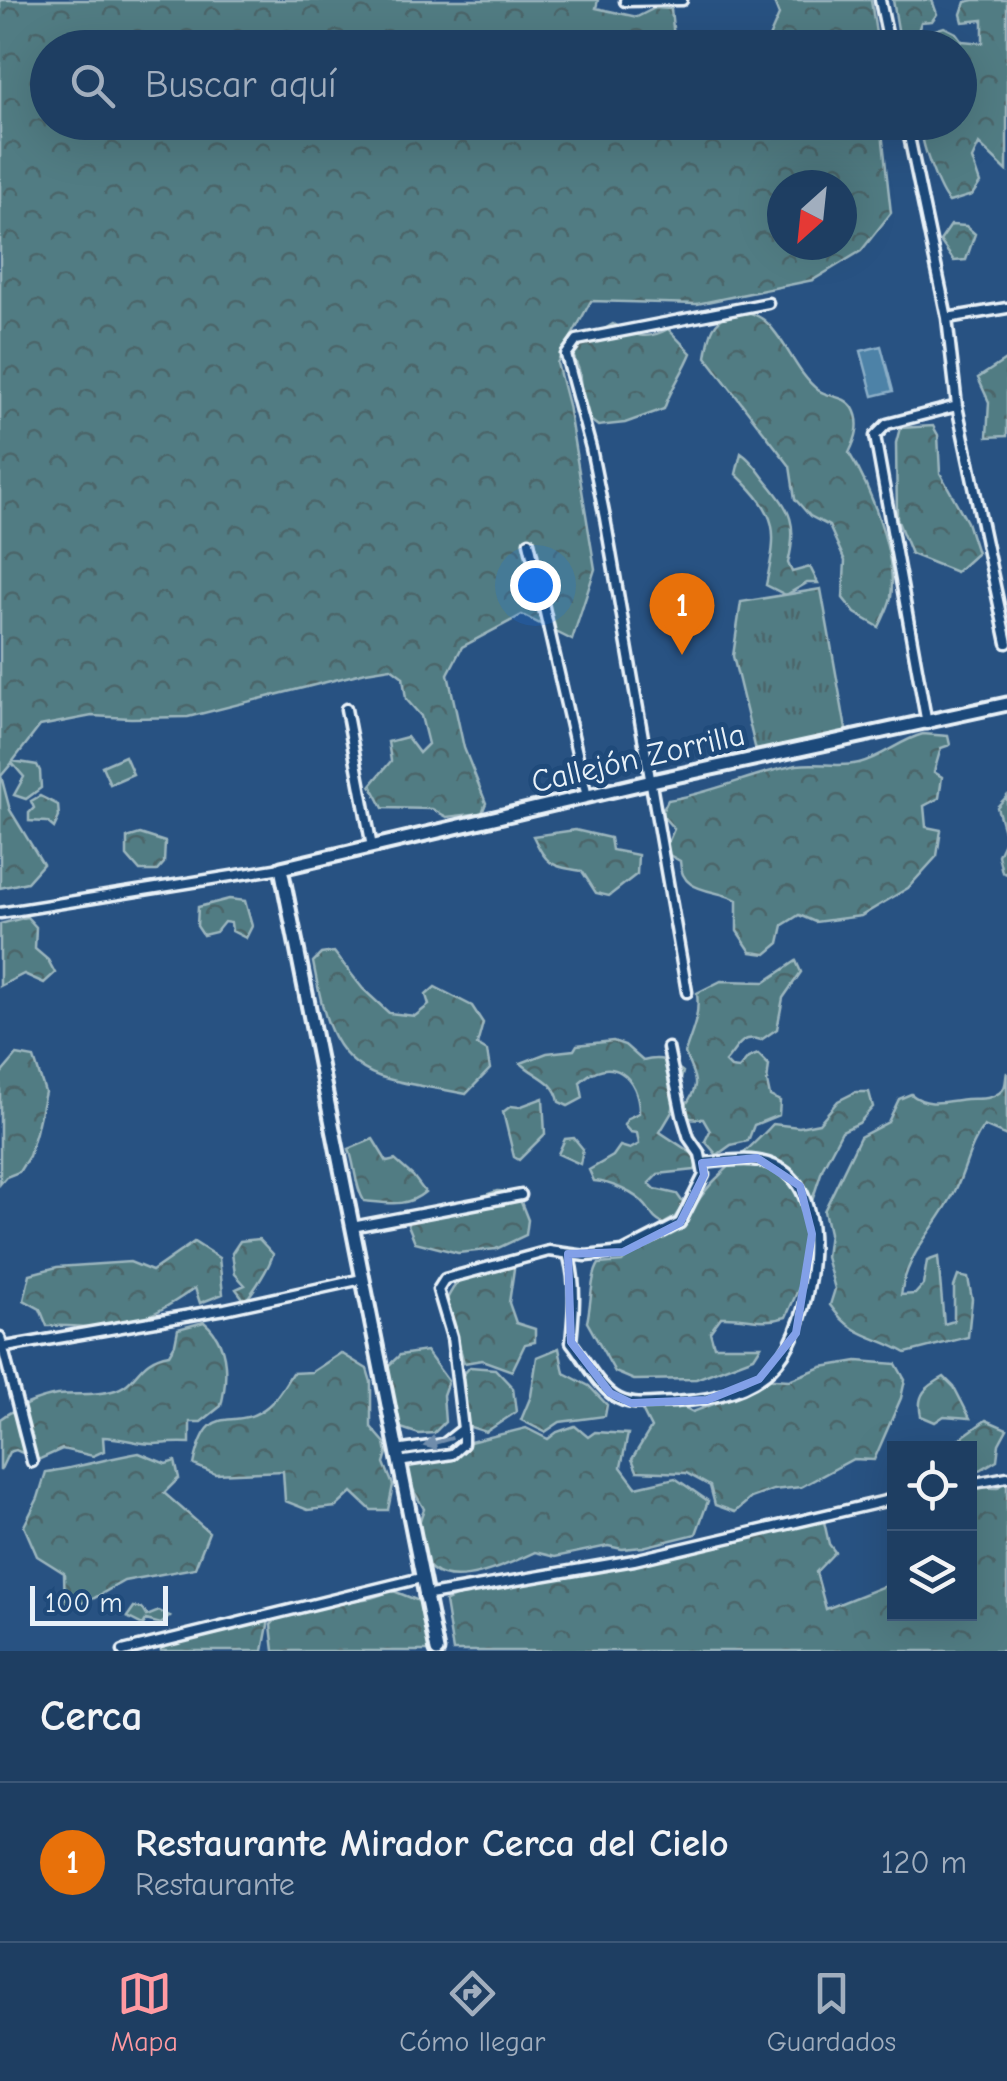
<!DOCTYPE html>
<html lang="es">
<meta charset="utf-8">
<style>
:root{--surface:#1e3e62;--page:#2b496b;--text:#f1f3f6;--muted:#a1aebe;--line:#3c5777;--accent:#ff9aa2}
body{margin:0;font-family:"Comic Neue",sans-serif;background:var(--page);color:var(--text)}
.controls{position:absolute;right:30px;bottom:30px;display:grid;overflow:hidden;border-radius:0px;box-shadow:0 10px 40px #0002}
.controls button{width:90px;height:90px;display:grid;place-items:center;padding:0;border:0;border-bottom:2px solid var(--line);background:var(--surface);color:var(--text);font:50px sans-serif}
.compass{position:absolute;left:767px;top:170px;width:90px;height:90px;border-radius:50%;background:var(--surface);box-shadow:0 10px 40px #0002;rotate:207deg}
.scale{position:absolute;left:30px;bottom:25px;width:138px;box-sizing:border-box;padding-left:10px;border:5px solid #e8f1f8;border-top:0;font-size:28px;line-height:35px;white-space:nowrap;color:#e8f1f8;-webkit-text-stroke:8px #1f4a7a;paint-order:stroke}
.you{position:absolute;left:535px;top:585px;width:35px;height:35px;margin:-25px;border:8px solid #fff;border-radius:50%;background:#1a73e8;box-shadow:0 0 0 15px #1a73e833}
.badge{display:grid;place-items:center;width:65px;height:65px;border-radius:50%;background:var(--accent);color:#fff;font-size:32px;font-weight:700}
.pin{position:absolute;translate:-50% -82px;filter:drop-shadow(0 2px 5px #0008)}
.pin::after{content:'';position:absolute;top:52px;width:35px;height:30px;background:inherit;clip-path:polygon(0 0,100% 0,50% 100%)}
.list{margin:0;padding:0;list-style:none}
h2{display:flex;justify-content:space-between;align-items:center;height:130px;margin:0;padding:0 40px;font-size:42px}
h2 small{font-size:32px;font-weight:400;color:var(--muted)}
.list li{display:grid;grid-template-columns:65px 1fr auto;gap:30px;align-items:center;box-sizing:border-box;height:160px;padding:0 40px;border-top:2px solid var(--line)}
.list b{display:block;font-size:38px;white-space:nowrap}
.list p{margin:0;font-size:32px;white-space:nowrap;color:var(--muted)}
.list em{font-size:32px;font-style:normal;color:var(--muted)}
.icon{flex:none;width:55px;height:55px;fill:none;stroke:currentColor;stroke-width:2;stroke-linecap:round;stroke-linejoin:round}
.map{position:relative;flex:none;width:1007px;height:1651px;overflow:hidden}
.search{position:absolute;background:var(--surface);box-shadow:0 10px 40px #0002;left:30px;right:30px;top:30px;height:110px;display:flex;align-items:center;gap:25px;box-sizing:border-box;padding:0 35px;border-radius:55px;color:var(--muted);font-size:38px}
.sheet{height:290px;background:var(--surface)}
nav{display:flex;justify-content:space-around;align-items:center;box-sizing:border-box;height:140px;border-top:2px solid var(--line);background:var(--surface);font-size:28px;color:var(--muted)}
nav a{display:grid;justify-items:center;gap:5px}
nav .on{color:var(--accent)}
.map>svg:first-child{display:block}
.green{fill:#517c83;stroke:#9cb6be;stroke-width:2.5}
.forest{fill:url(#forest-crowns);stroke:#9cb6be;stroke-width:2.5;fill-rule:evenodd}
.park{fill:url(#park-tufts);stroke:#9cb6be;stroke-width:2.5}
.water{fill:#4d82a7;stroke:#8baec7;stroke-width:2.5}
.lines{fill:none;stroke-linecap:round;stroke-linejoin:round}
.street-casing{stroke:#e8f1f8;stroke-width:15}
.secondary-casing{stroke:#e8f1f8;stroke-width:19}
.street{stroke:#1f4a7a;stroke-width:8}
.secondary{stroke:#1f4a7a;stroke-width:11}
.oneway{fill:#6f8dac}
.marked{fill:none;stroke:#82a0e8;stroke-width:8;stroke-linejoin:round}
.labels{text-anchor:middle;dominant-baseline:central;stroke-width:10;stroke-linejoin:round;paint-order:stroke}
.street-label{font-size:32px;fill:#e8f1f8;stroke:#1f4a7a}
</style>
<div class="map">
<svg width="1007" height="1651" viewBox="0 0 1007 1651">
<defs>
<pattern id="forest-crowns" width="20" height="18" patternUnits="userSpaceOnUse" patternTransform="scale(2.5)"><rect width="20" height="18" fill="#517c83"/><path d="M2 6a3 3 0 1 1 6 0M12 15a3 3 0 1 1 6 0" fill="none" stroke="#4c6569"/></pattern>
<pattern id="park-tufts" width="24" height="20" patternUnits="userSpaceOnUse" patternTransform="scale(2.5)"><rect width="24" height="20" fill="#517c83"/><path d="M3 7l-1-3M5 7V3M7 7l1-3M15 17l-1-3M17 17v-4M19 17l1-3" fill="none" stroke="#4c6569"/></pattern>
</defs>
<rect width="100%" height="100%" fill="#285282"/>
<filter id="ink" filterUnits="userSpaceOnUse"><feTurbulence type="fractalNoise" baseFrequency=".01" numOctaves="2"/><feDisplacementMap in="SourceGraphic" scale="20" xChannelSelector="R" yChannelSelector="G"/><feConvolveMatrix kernelMatrix="1 2 1 2 8 2 1 2 1" color-interpolation-filters="sRGB"/></filter>
<g filter="url(#ink)">
<path class="green" d="M125,756L133,774L110,784L102,766Z"/>
<path class="forest" d="M0,0H598L596,8L637,17L655,8L671,9L675,47L48,48V122L881,123L891,213L861,251L813,280L697,304L591,301L557,363L568,405L595,569L572,640L522,615L462,647L448,674L464,748L486,803L482,813L447,817L432,809L383,808L371,785L391,761L388,742L407,737L419,753L428,744L421,716L406,699L403,677L391,668L366,672L188,717L131,718L92,716L40,726L13,761L37,765L40,771L41,788L26,799L14,795L24,777L12,763L1,776L10,810L43,864L27,882L0,888ZM782,185H842V245H782Z
M773,0H871L878,47H765L779,15Z
M893,0H932L937,14L932,21L921,22L913,47H901Z
M974,0H1007V171L979,144L972,159L980,183L972,195L949,202C940,194 920,142 922,129L932,123L960,122V48L938,47L932,31L944,27L956,33L962,41L983,43V20L963,22L961,14L965,2Z
M951,225L966,226L975,234L966,260L954,261L940,241Z
M736,308C746,312 758,314 765,321C787,341 795,372 818,390C829,398 845,395 853,408C862,423 856,439 849,453C871,488 897,556 891,597C889,607 883,618 879,627L855,613L843,598L845,561L829,526L810,516L795,499L790,466L706,357C710,330 712,323 736,308Z
M613,324C635,336 646,341 668,329L691,353C683,373 671,388 664,409L625,423L598,426L584,415L579,370L571,350Z
M1007,359V436L987,437L989,402L978,378Z
M933,426L938,435L940,473L967,522L977,553L956,572L911,554L897,519L896,443L900,428Z
M741,453C754,462 757,470 767,482C791,511 798,524 788,563L792,572L810,567L818,583H807L786,595L766,585C778,529 779,516 736,474Z
M923,734L948,736L950,745L941,748L934,772L942,777L939,798L924,806L926,827L941,830L937,856L908,888L861,916L815,922L799,915L783,925L779,943L766,954L751,952L737,931V900C715,888 681,895 680,861L664,852L674,829L661,814L668,800C713,793 753,773 797,765C818,762 839,768 859,763C883,757 900,740 923,734Z
M40,796L58,805L59,817L54,828L47,822L29,821V813L34,808L31,801Z
M1007,796V874L1002,872L998,855L1006,838L997,807Z
M575,830L610,838L612,850L638,855L637,874L609,896L596,893L582,871C550,866 547,865 533,836Z
M140,834L165,842L164,863L157,871H140L127,856V838Z
M229,899L245,901L252,926L246,938L232,931L231,923L224,922L216,932L203,935L197,926L198,907Z
M27,917L36,927L35,949L48,960L55,973L44,983L24,974L0,986V924Z
M334,952L363,989L389,1013L415,1016L429,1005L426,995L435,987L472,1006L483,1023L477,1045L487,1051L490,1069L466,1094C440,1088 413,1086 388,1079C330,1064 323,1012 313,962L321,954Z
M796,961L801,972L783,998L777,1029L761,1040C740,1034 738,1048 725,1062L731,1068L739,1069L748,1058L758,1054L769,1065L767,1082L770,1096L780,1101L779,1115L754,1125L748,1141L731,1145L717,1155L705,1141L710,1131L703,1119L687,1118L685,1106C703,1081 693,1078 685,1053C692,1030 700,1018 697,993L721,981L765,982Z
M613,1041L625,1045L643,1061C661,1056 669,1060 683,1072L672,1112L660,1132L693,1154L698,1162L695,1170L658,1174L649,1183L655,1189L677,1194L684,1204L675,1217L663,1224C652,1218 653,1215 646,1206C636,1193 610,1182 594,1181L589,1170L613,1156L620,1146L630,1149L639,1144L637,1133L630,1132L624,1125L628,1118L639,1113C640,1076 610,1053 580,1082L583,1098L568,1106L559,1102C555,1079 535,1077 521,1063L547,1053L574,1050L577,1045Z
M17,1055L34,1058L45,1092L36,1132L29,1156L19,1172L6,1177L0,1184V1075Z
M1007,1072V1136L984,1126C969,1146 966,1169 955,1191C935,1231 908,1249 901,1295L915,1294L923,1285L927,1261L938,1257L944,1324L954,1321V1287L958,1276L968,1278L972,1299L968,1337L906,1353C873,1334 854,1339 830,1305L835,1289L826,1257L829,1233L824,1211L860,1137L888,1122L899,1099L911,1094C927,1108 947,1101 966,1099C978,1098 988,1101 999,1093C1007,1088 1005,1081 1007,1072Z
M856,1092H869L873,1107L859,1123L842,1131L823,1167L810,1207V1251L805,1274L786,1317C761,1325 748,1316 721,1317L710,1332L714,1346H761L754,1357L696,1379L634,1380L615,1372L587,1322C591,1306 591,1275 599,1264L622,1262L648,1235L660,1231L668,1235C688,1222 697,1197 715,1180C734,1161 755,1144 773,1124L799,1127L819,1123L838,1101Z
M543,1098L545,1134L519,1160L514,1157L503,1112L511,1106L519,1107Z
M574,1138L583,1149L580,1164L558,1154L565,1139Z
M373,1139L387,1162L395,1160L413,1176L425,1192C406,1208 388,1203 364,1201C354,1184 356,1168 349,1149Z
M497,1191L517,1192L528,1220L526,1235L496,1249L458,1253L415,1242L404,1215L457,1205Z
M259,1239L273,1254C270,1266 254,1291 245,1301L236,1289L245,1285L235,1274L232,1253L240,1241Z
M194,1242L219,1258L223,1294L200,1303L195,1288C172,1304 145,1321 117,1327C103,1330 66,1324 47,1326L40,1309L24,1300L30,1274L57,1267L130,1262L152,1271Z
M515,1262L509,1303L516,1323L535,1329V1342L525,1344L512,1371L482,1360L464,1363L447,1299C464,1265 479,1265 515,1262Z
M204,1322C229,1343 228,1377 221,1406L201,1422H190V1443C177,1442 167,1443 155,1444C143,1445 119,1437 103,1437L104,1451L93,1456L62,1449L38,1460L16,1450L9,1452L0,1471V1419C15,1408 39,1398 57,1395C75,1393 95,1396 112,1391C140,1384 135,1360 169,1354L175,1344L178,1329Z
M559,1348L564,1373L589,1386L607,1405L605,1416L560,1422L545,1432L521,1420L531,1396L537,1357Z
M426,1351L448,1381L443,1395L445,1422L434,1433L419,1434L398,1427L388,1366L400,1355Z
M341,1353L367,1369L371,1382V1427L385,1443L387,1453L384,1463L393,1485L388,1510H371L352,1492L336,1507L308,1510L285,1501L283,1471L215,1474L194,1465C209,1394 232,1436 268,1406C278,1398 285,1384 292,1373L312,1372Z
M857,1361L896,1364L905,1380L901,1398L874,1460L853,1459L801,1487L773,1490L751,1498L735,1512L715,1505L710,1486L686,1473L637,1471L632,1459L651,1428L641,1408L654,1398L670,1400L693,1412L722,1401L758,1378L789,1380L822,1367Z
M470,1367L495,1369L513,1388L516,1412L486,1432L461,1424L457,1382Z
M944,1377L954,1387L970,1418L944,1416L935,1422L921,1416C916,1394 926,1387 944,1377Z
M986,1420L1007,1429L999,1444L997,1460L970,1476V1448H955L958,1440Z
M575,1426L588,1437L595,1432L628,1434L621,1467L636,1487L675,1478L708,1501L696,1534L643,1547L622,1549L608,1546L555,1557L535,1552C503,1567 430,1602 420,1547C416,1531 418,1524 424,1509L405,1475L407,1461L418,1446L430,1443L450,1447L526,1428L548,1439L557,1432Z
M139,1453L166,1464L175,1461L179,1478L164,1493L209,1532L195,1568L124,1581L89,1601L65,1608L64,1573L37,1556L24,1526L38,1498L46,1472C78,1468 107,1458 139,1453Z
M1007,1480V1651H453L445,1602L455,1597L591,1570L823,1517L829,1544L835,1552L816,1572L826,1609L894,1582V1614H970V1487L997,1488Z
M391,1590L419,1601L432,1642L431,1651H274L271,1625C297,1588 356,1612 391,1590Z
M134,1607L143,1609L147,1616L159,1611L170,1616L161,1624L146,1620L143,1625L127,1617Z
M262,1619L269,1620L263,1651H161L160,1647Z"/>
<path class="park" d="M821,589L847,735L757,755L733,656L741,602Z"/>
<path class="water" d="M881,346L893,391L873,396L861,351Z"/>
<g class="lines">
<defs>
<path id="street" d="M880,0L890,48
M625,1L682,0
M906,122L947,318L957,406L1007,643
M947,318L1007,308
M529,542L587,797
M346,709L372,847
M927,724L875,436L887,424L957,406
M0,913L281,868
M687,992L605,518L591,448L566,355L577,340L768,303
M352,1227L521,1195
M568,1254C577,1282 574,1312 571,1342C584,1358 597,1384 614,1396C631,1408 654,1402 674,1402C710,1400 754,1391 778,1362C811,1322 833,1203 783,1170C758,1154 730,1161 702,1163
M0,1337L32,1462
M0,1348L225,1309L362,1279
M463,1429L452,1337L438,1290L445,1279L549,1251L586,1256L623,1252L680,1223L704,1175L700,1154L689,1138L682,1115L668,1048
M396,1451L444,1444L463,1429V1444L452,1454L398,1462
M970,1484L1007,1477
M424,1596L634,1560L894,1499
M123,1651L421,1578"/>
<path id="secondary" d="M437,1651L281,868L652,781L1007,704"/>
</defs>
<use href="#street" class="street-casing"/>
<use href="#secondary" class="secondary-casing"/>
<use href="#street" class="street"/>
<use href="#secondary" class="secondary"/>
</g>
<defs><path id="oneway-solid" d="M-6-.8H1V-3.2L6.5 0L1 3.2V.8H-6Z" transform="scale(2.5)"/></defs>
<use class="oneway" href="#oneway-solid" transform="translate(438 1442) rotate(164)"/>
</g>
<path class="marked" d="M757,1158L800,1186L812,1234L796,1333L759,1379L707,1400L631,1403L610,1393L571,1342L568,1254L623,1252L680,1223L704,1175L702,1163Z"/>
<g class="labels">
<g class="street-label">
<text transform="translate(638 758) rotate(-13)">Callejón Zorrilla</text>
</g>
</g>
</svg>
<div class="controls">
<button><svg class="icon" aria-label="locate" viewBox="0 0 24 24"><circle cx="12" cy="12" r="6"/><path d="M12 2v4M12 18v4M2 12h4M18 12h4"/></svg></button>
<button><svg class="icon" aria-label="layers" viewBox="0 0 24 24"><path d="M12 4l9 5-9 5-9-5zM3 14l9 5 9-5"/></svg></button>
</div>
<svg class="compass" viewBox="-18 -18 36 36"><path d="M0-13l5 13h-10z" fill="#e53935"/><path d="M0 13l5-13h-10z" fill="#a1aebe"/></svg>
<div class="scale">100 m</div>
<div class="you"></div>
<div class="pin badge" style="left:682px;top:655px;background:#e8710a">1</div>
<div class="search"><svg class="icon" aria-label="search" viewBox="0 0 24 24"><circle cx="10" cy="10" r="6"/><path d="M15 15l6 6"/></svg>Buscar aquí</div>
</div>
<section class="sheet">
<h2>Cerca<small></small></h2>
<ul class="list">
<li><span class="badge" style="background:#e8710a">1</span><div><b>Restaurante Mirador Cerca del Cielo</b><p>Restaurante</p></div><em>120 m</em></li>
</ul>
</section>
<nav>
<a class="on"><svg class="icon" aria-label="map" viewBox="0 0 24 24"><path d="M3 6l6-2 6 2 6-2v14l-6 2-6-2-6 2zM9 4v14M15 6v14"/></svg>Mapa</a>
<a><svg class="icon" aria-label="directions" viewBox="0 0 24 24"><path d="M12 3l9 9-9 9-9-9zM9 14v-3h6M13 9l2 2-2 2"/></svg>Cómo llegar</a>
<a><svg class="icon" aria-label="saved" viewBox="0 0 24 24"><path d="M7 4h10v16l-5-4-5 4z"/></svg>Guardados</a>
</nav>
